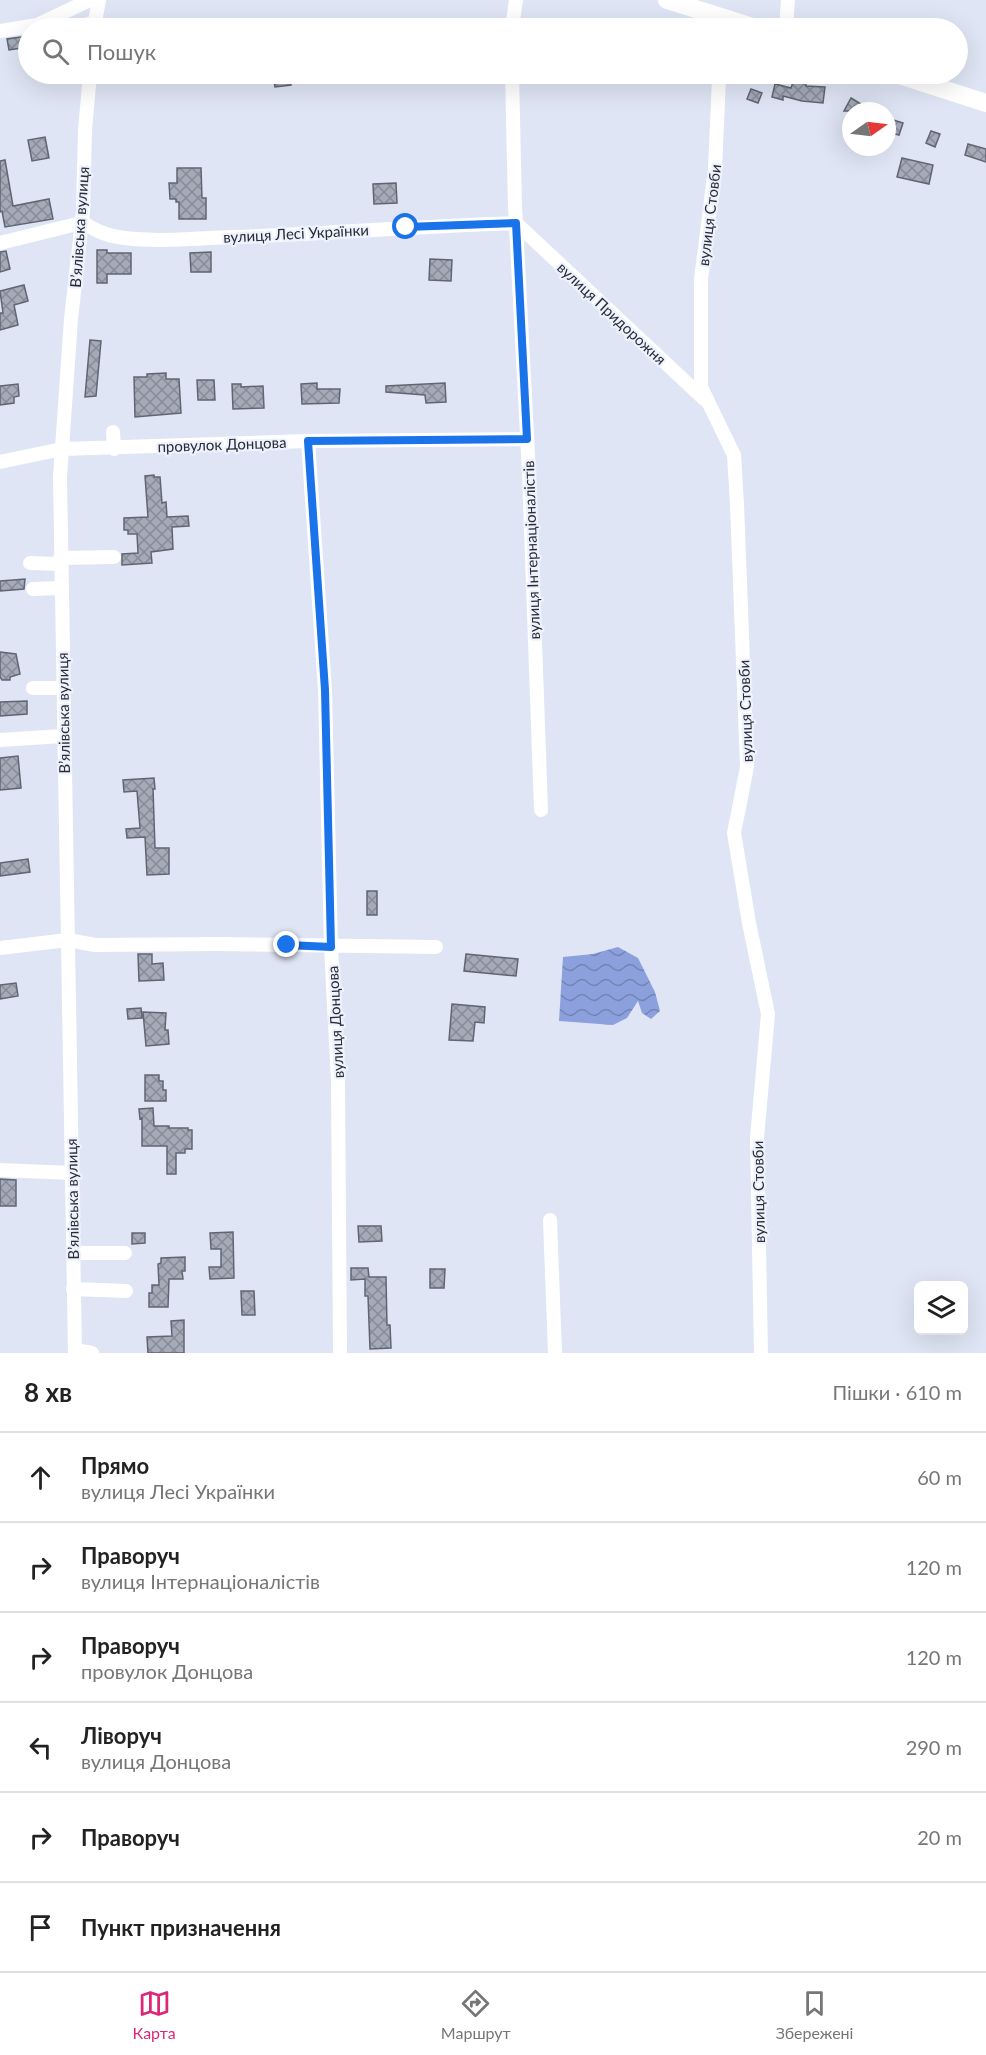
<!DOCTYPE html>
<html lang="uk">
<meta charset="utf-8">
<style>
:root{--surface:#fff;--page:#f2f2f2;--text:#222;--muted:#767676;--line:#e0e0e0;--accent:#db2777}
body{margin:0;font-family:Lato,sans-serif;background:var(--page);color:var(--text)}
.controls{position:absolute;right:18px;bottom:18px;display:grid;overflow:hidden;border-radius:9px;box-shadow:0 6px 24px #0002}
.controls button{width:54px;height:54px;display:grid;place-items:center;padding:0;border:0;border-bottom:2px solid var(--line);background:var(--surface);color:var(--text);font:30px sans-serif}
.compass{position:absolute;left:842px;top:102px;width:54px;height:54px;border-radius:50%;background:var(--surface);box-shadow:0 6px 24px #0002;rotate:76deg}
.stop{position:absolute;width:18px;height:18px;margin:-14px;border:4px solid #1a73e8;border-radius:50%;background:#fff}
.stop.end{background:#1a73e8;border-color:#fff;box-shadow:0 2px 6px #0008}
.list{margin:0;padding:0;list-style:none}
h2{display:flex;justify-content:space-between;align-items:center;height:78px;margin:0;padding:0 24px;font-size:26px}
h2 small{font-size:20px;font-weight:400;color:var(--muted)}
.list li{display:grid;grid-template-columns:39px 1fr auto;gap:18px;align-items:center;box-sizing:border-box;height:90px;padding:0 24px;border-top:2px solid var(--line)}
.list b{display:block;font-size:22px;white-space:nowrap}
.list p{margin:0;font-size:20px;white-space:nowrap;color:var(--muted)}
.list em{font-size:20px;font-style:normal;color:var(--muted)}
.icon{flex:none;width:33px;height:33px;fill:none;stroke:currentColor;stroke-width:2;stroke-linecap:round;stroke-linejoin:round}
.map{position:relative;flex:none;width:986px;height:1353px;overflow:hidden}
.search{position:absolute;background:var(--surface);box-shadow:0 6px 24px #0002;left:18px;right:18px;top:18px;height:66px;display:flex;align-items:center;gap:15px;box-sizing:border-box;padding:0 21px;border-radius:33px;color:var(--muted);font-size:22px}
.sheet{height:618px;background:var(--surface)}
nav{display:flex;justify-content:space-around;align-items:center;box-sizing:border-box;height:84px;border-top:2px solid var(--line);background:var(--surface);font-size:16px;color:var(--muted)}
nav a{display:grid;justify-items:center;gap:3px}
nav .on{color:var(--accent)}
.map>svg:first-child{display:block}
.water{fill:url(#water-waves)}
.building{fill:url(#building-cross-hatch);stroke:#616573;stroke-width:1.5}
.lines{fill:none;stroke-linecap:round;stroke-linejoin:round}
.minor{stroke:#fff;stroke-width:14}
.tertiary{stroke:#fff;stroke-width:18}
.route{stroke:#1a73e8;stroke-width:8}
.labels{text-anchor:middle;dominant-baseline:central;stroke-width:4.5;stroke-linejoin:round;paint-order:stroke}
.street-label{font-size:15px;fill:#2a2c32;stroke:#eef2ff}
</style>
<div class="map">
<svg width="986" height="1353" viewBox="0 0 986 1353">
<defs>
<pattern id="water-waves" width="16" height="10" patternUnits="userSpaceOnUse" patternTransform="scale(1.5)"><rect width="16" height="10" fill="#8da0de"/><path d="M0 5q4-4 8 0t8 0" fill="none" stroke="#7383b5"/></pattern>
<pattern id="building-cross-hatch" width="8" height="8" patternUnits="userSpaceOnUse" patternTransform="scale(1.5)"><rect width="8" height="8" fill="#a4aab8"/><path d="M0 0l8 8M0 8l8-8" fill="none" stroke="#868b96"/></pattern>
</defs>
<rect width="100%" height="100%" fill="#dfe5f4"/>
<path class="water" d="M618,947L638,958L655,992L660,1011L651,1019L642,1013L638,1001L627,1018L613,1025L559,1021L563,957L593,954Z"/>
<path class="building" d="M28,36V47L9,50L7,39Z
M273,74H289L291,85L275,87Z
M794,79L806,82V86L825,87L823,103L802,101L783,96V100L772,97L775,84L791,88Z
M751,89L762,93L758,103L747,99Z
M851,98L861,104L857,111H844Z
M887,118L903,123L899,135L887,132Z
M931,131L940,134L935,147L926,143Z
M45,137L49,158L32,161L28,140Z
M968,144L986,149V162L965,155Z
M902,158L933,165L929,184L897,177Z
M5,160L13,206L49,199L53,219L5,227L2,211L0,212V161Z
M177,168H201L202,198H206V219H179V202H176V199H170L169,183H177Z
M396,183L397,203L374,204L373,184Z
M97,250H107V253H131V274H107V283H97Z
M6,251L10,269L0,272V252Z
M211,252V272H191L190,253Z
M430,259L452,260L451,281L429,280Z
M24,285L28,301L14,305L18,325L0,330V313H3L0,291Z
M90,340L101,341L96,396L85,397Z
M166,373V379H179L181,413L135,417L134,377H147V374Z
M197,380H214L215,400H198Z
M317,383V389H340L339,403L302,404L301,384Z
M445,383L446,402L426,403L425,395L386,392V386Z
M18,384L19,396L14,397V403L0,405V386Z
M232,384H241V387L263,386L264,408L233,409Z
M154,475V477H160L162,503L166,502L167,517L188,516L189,526L172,527L173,549L151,552L152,563L122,565V554L138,553L137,534H128V530H124V518L148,517L145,476Z
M25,579L24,589L0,591V581Z
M0,652L16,654L20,674L10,677V680H2L0,677Z
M27,701V714L0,716V702Z
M18,756L21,788L0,790V758Z
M154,778L155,789H153L155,848H169V874L147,875L145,837L127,838L126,829L140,828L137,791L124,792L123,780Z
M28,859L30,872L0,876V863Z
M367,891H377V915H367Z
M138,954H152V964L163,963L164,980L139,981Z
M466,954L518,959L516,976L464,971Z
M16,983L18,996L0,999V985Z
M452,1004L485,1007L484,1023L475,1022L473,1041L449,1040Z
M141,1008L142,1018L128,1019L127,1009Z
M143,1012L166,1013L165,1030H168L169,1044L146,1046Z
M145,1075H159V1081H163V1090H166V1101H145Z
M153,1108L154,1126H169V1128H188V1130H192V1149H185V1153H176V1174H167V1146H142V1118L140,1119L139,1109Z
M0,1179L16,1180V1206H0Z
M358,1226H381L382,1241L359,1242Z
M233,1232L234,1278L210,1279L209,1267H221V1249H211L210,1233Z
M132,1233H145V1243L132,1244Z
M185,1257V1271H182L183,1279H169L168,1307H149V1293H152V1285H159L158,1264L161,1263V1258Z
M351,1268H368L369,1277H386L387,1325H390L391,1348L370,1349L368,1296H365V1279L351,1280Z
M430,1269H445L444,1288H430Z
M241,1291H254L255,1315H242Z
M184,1320V1353H148L147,1337L172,1336L171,1321Z"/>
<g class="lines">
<path class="minor" d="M75,28L95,22
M94,28L99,0
M512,28L516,0
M786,28L788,0
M0,31L37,25L90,0
M512,74L515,206L529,473L541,810
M721,74L719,78L715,169L701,279V387L734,455L737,504L747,767L734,833L749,923L768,1014L757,1138L761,1353
M81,221C92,229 104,235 118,237C152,243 198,238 233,237C327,234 421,226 516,223L704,399
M0,243L81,223
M113,432L114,449
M308,441L325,690L331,947L338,1082L340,1353
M0,462L62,449L308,441L527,439
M60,558L114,557
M30,563L60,564
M33,589L60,588
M33,688H62
M0,740L63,736
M0,948L68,940L95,945L217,944L436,947
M0,1170L73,1173
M550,1220L555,1353
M73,1253H125
M73,1289L126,1291
M75,1350L92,1353
M75,1353L60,477L71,319L83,211L85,130L90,74"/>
<path class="tertiary" d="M667,0L756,28
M896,74L986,103"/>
</g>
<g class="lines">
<path class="route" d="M287,945L331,947L325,690L308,441L527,439L516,223L406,227"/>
</g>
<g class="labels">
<g class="street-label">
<text transform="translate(709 215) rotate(-83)">вулиця Стовби</text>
<text transform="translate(79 227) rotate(-86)">В’ялівська вулиця</text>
<text transform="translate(296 233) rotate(-3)">вулиця Лесі Українки</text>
<text transform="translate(612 313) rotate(43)">вулиця Придорожня</text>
<text transform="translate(222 444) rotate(-2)">провулок Донцова</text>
<text transform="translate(531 550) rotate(-92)">вулиця Інтернаціоналістів</text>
<text transform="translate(745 711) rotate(-92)">вулиця Стовби</text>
<text transform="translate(63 713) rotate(-91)">В’ялівська вулиця</text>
<text transform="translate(335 1022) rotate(-93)">вулиця Донцова</text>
<text transform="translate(758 1192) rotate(-91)">вулиця Стовби</text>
<text transform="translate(72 1199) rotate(-91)">В’ялівська вулиця</text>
</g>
</g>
</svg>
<div class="controls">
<button><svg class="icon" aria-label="layers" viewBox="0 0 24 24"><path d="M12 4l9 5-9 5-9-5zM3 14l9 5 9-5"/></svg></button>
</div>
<svg class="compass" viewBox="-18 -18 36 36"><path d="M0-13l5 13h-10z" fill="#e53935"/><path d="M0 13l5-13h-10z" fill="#767676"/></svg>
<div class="stop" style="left:406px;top:227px"></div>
<div class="stop end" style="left:287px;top:945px"></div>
<div class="search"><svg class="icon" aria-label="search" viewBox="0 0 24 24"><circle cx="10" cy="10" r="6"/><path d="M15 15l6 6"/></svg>Пошук</div>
</div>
<section class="sheet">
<h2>8 хв<small>Пішки · 610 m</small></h2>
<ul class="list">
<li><svg class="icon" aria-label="ahead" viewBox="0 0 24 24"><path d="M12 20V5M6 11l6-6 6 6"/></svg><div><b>Прямо</b><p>вулиця Лесі Українки</p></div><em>60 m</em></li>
<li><svg class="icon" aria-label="right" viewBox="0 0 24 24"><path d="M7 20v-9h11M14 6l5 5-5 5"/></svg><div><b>Праворуч</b><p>вулиця Інтернаціоналістів</p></div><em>120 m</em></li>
<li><svg class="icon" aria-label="right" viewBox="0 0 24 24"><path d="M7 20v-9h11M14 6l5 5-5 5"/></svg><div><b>Праворуч</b><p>провулок Донцова</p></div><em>120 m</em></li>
<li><svg class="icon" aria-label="left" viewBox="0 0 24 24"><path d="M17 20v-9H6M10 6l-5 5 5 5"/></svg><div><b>Ліворуч</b><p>вулиця Донцова</p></div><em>290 m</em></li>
<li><svg class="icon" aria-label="right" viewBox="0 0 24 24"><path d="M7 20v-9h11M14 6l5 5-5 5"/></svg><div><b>Праворуч</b></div><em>20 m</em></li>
<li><svg class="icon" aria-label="arrive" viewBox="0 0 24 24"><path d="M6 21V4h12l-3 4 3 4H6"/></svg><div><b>Пункт призначення</b></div></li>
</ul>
</section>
<nav>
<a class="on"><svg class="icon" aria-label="map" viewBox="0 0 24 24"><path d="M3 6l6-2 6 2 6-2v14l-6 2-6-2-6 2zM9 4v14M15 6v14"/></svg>Карта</a>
<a><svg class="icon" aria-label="directions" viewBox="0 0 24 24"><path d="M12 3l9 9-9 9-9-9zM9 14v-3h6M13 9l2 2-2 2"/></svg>Маршрут</a>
<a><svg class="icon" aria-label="saved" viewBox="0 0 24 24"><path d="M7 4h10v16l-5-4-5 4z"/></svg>Збережені</a>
</nav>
